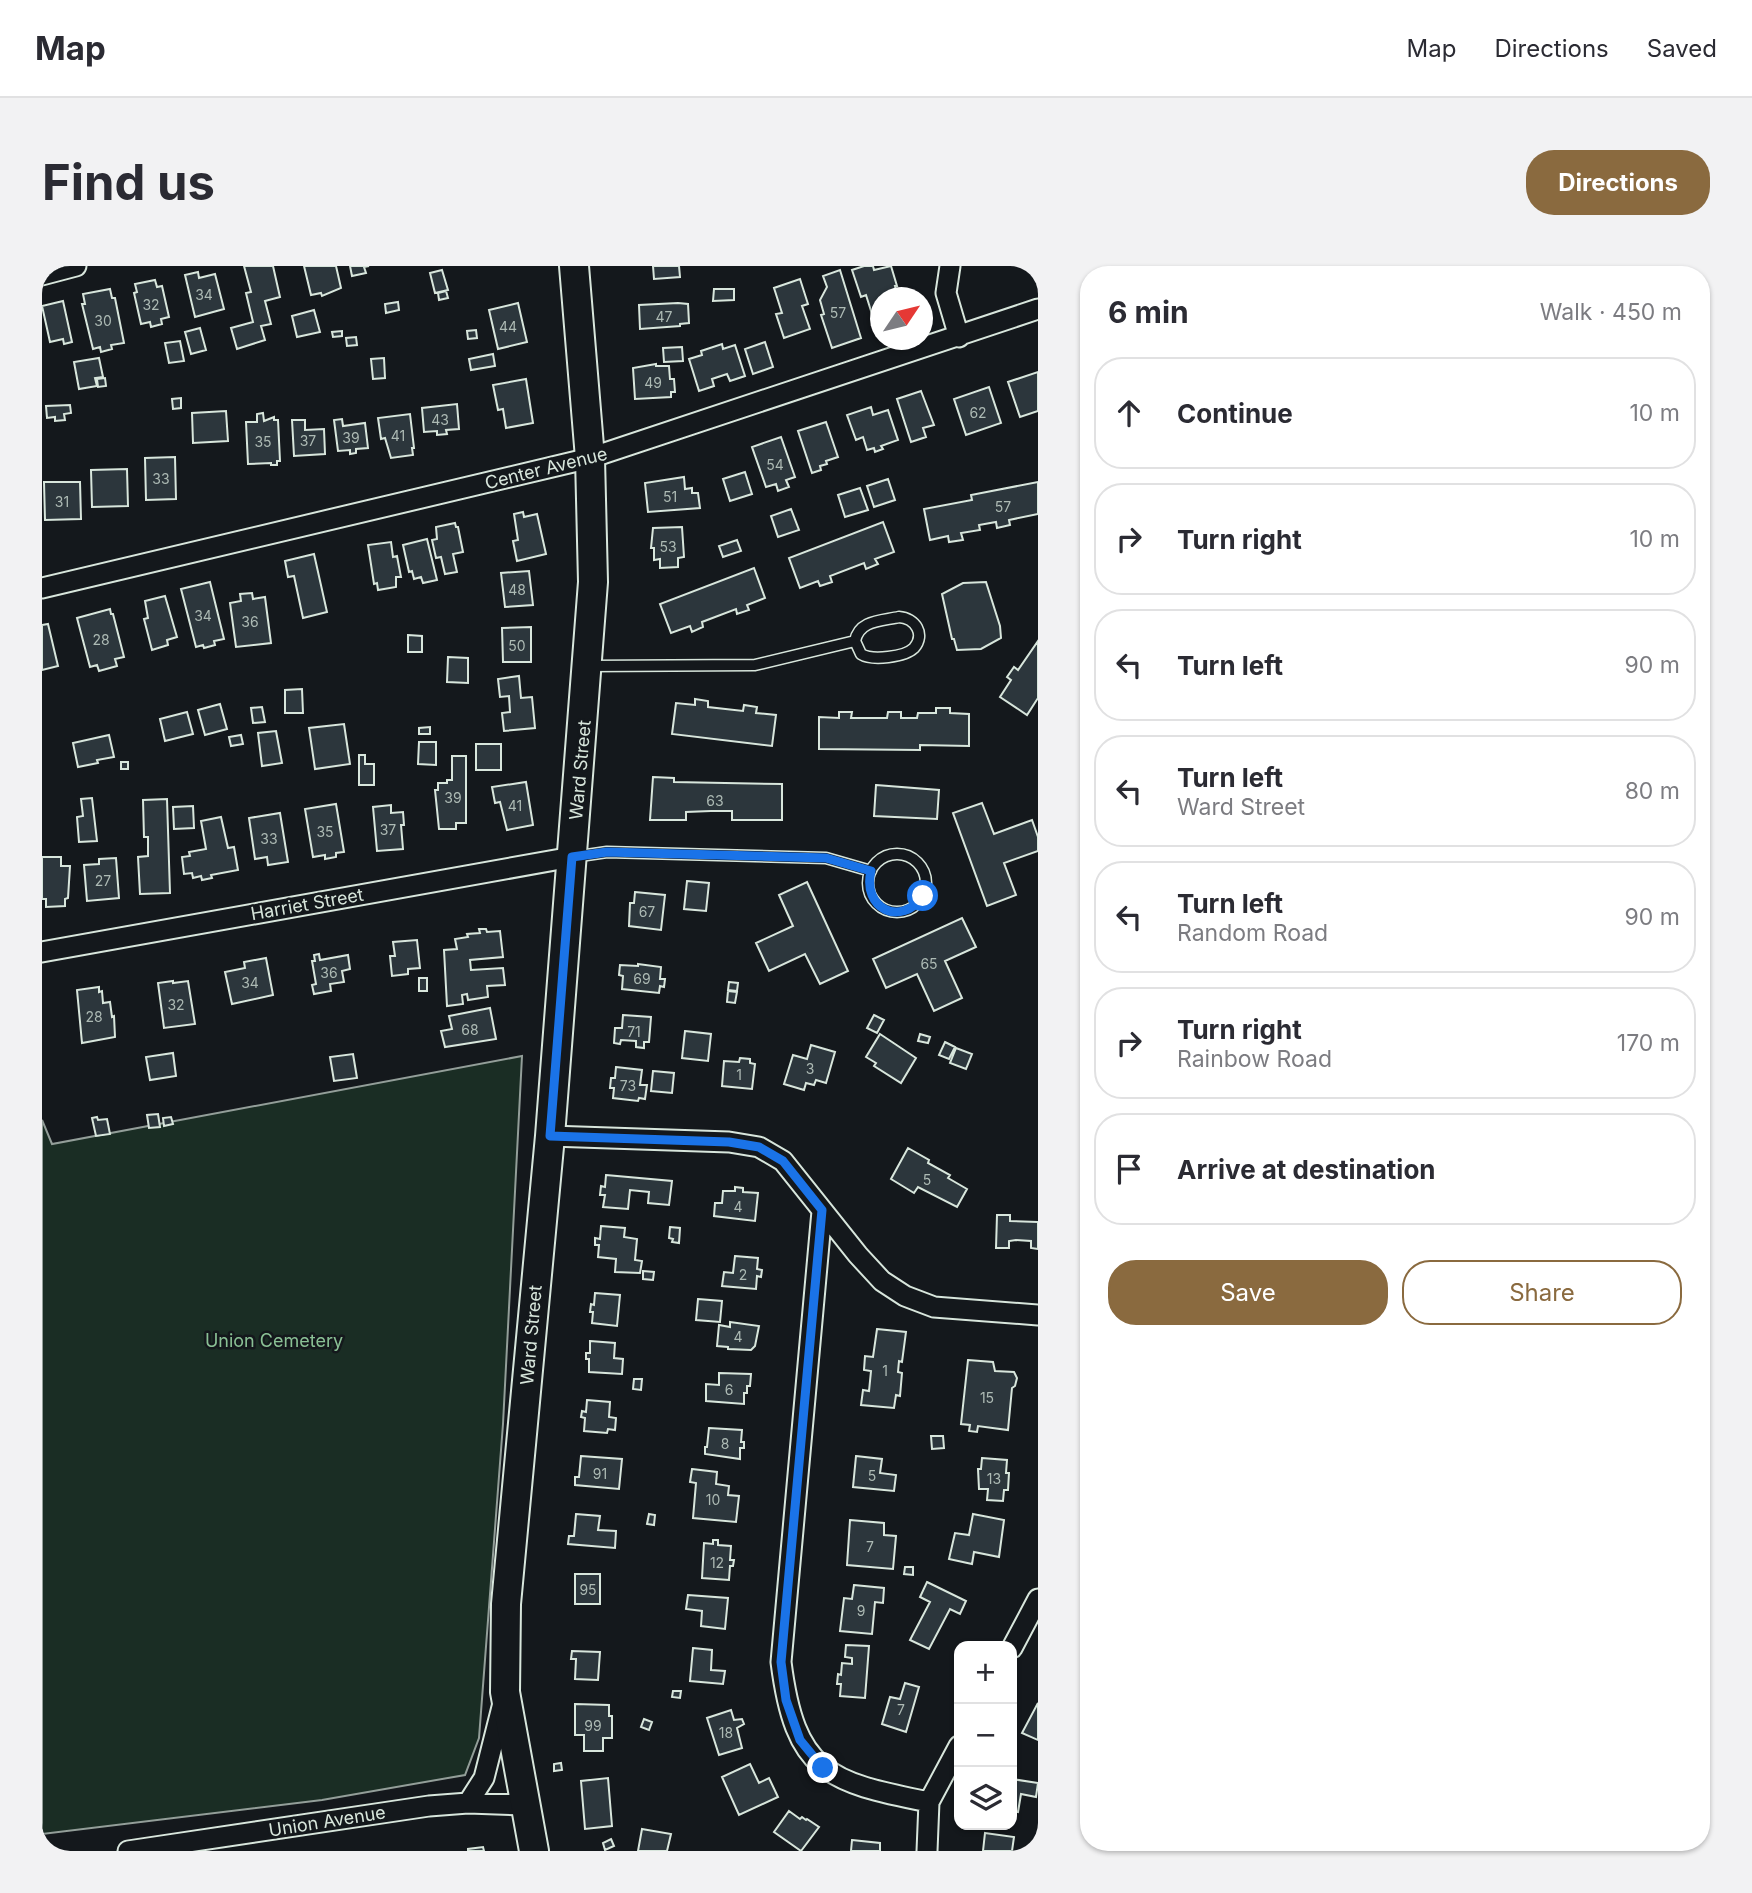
<!DOCTYPE html>
<meta charset="utf-8">
<style>
:root{--surface:#fff;--page:#f2f2f3;--text:#2b2b33;--muted:#7c7c81;--line:#e1e1e2;--accent:#8a6a3f}
body{margin:0;font-family:Inter,sans-serif;background:var(--page);color:var(--text)}
.controls{position:absolute;right:21px;bottom:21px;display:grid;overflow:hidden;border-radius:14px;box-shadow:0 2px 5px #0004}
.controls button{width:63px;height:63px;display:grid;place-items:center;padding:0;border:0;border-bottom:2px solid var(--line);background:var(--surface);color:var(--text);font:35px sans-serif}
.compass{position:absolute;left:828px;top:21px;width:63px;height:63px;border-radius:50%;background:var(--surface);box-shadow:0 2px 5px #0004;rotate:55deg}
.stop{position:absolute;width:21px;height:21px;margin:-16px;border:5px solid #1a73e8;border-radius:50%;background:#fff}
.stop.end{background:#1a73e8;border-color:#fff;box-shadow:0 2px 7px #0008}
.list{margin:0;padding:0;list-style:none}
h2{display:flex;justify-content:space-between;align-items:center;height:91px;margin:0;padding:0 28px;font-size:30px}
h2 small{font-size:23px;font-weight:400;color:var(--muted)}
.list li{display:grid;grid-template-columns:46px 1fr auto;gap:21px;align-items:center;box-sizing:border-box;height:112px;margin:0 14px 14px;padding:0 14px;border:2px solid var(--line);border-radius:28px}
.list b{display:block;font-size:26px;white-space:nowrap}
.list p{margin:0;font-size:23px;white-space:nowrap;color:var(--muted)}
.list em{font-size:23px;font-style:normal;color:var(--muted)}
.actions{display:flex;gap:14px;padding:21px 28px}
.actions a{flex:1;padding:16px 0;border:2px solid var(--accent);border-radius:28px;text-align:center;font-size:24px;color:var(--accent)}
.actions .main{background:var(--accent);color:#fff}
.icon{flex:none;width:38px;height:38px;fill:none;stroke:currentColor;stroke-width:2;stroke-linecap:round;stroke-linejoin:round}
.map{position:relative;flex:none;width:996px;height:1585px;overflow:hidden;border-radius:28px}
header{display:flex;align-items:center;gap:42px;box-sizing:border-box;height:98px;padding:0 35px;background:var(--surface);border-bottom:2px solid var(--line)}
header strong{font-size:33px}
nav{display:flex;gap:38px;margin-inline-start:auto;font-size:24px}
.intro{display:flex;align-items:center;justify-content:space-between;box-sizing:border-box;height:168px;padding:0 42px}
h1{margin:0;font-size:49px}
.button{padding:18px 32px;border-radius:28px;background:var(--accent);color:#fff;font-size:24px;font-weight:700}
main{display:flex;gap:42px;padding:0 42px}
aside{flex:1;background:var(--surface);border-radius:28px;box-shadow:0 2px 5px #0004}
.map>svg:first-child{display:block}
.green{fill:#1a2d24;stroke:#939e99;stroke-width:2}
.building{fill:#2c363c;stroke:#d8e6dc;stroke-width:2}
.lines{fill:none;stroke-linecap:round;stroke-linejoin:round}
.service-casing{stroke:#d8e6dc;stroke-width:13}
.minor-casing{stroke:#d8e6dc;stroke-width:23}
.secondary-casing{stroke:#d8e6dc;stroke-width:32}
.service{stroke:#14181c;stroke-width:10}
.minor{stroke:#14181c;stroke-width:19}
.secondary{stroke:#14181c;stroke-width:28}
.route{stroke:#1a73e8;stroke-width:9}
.labels{text-anchor:middle;dominant-baseline:central;stroke-width:5;stroke-linejoin:round;paint-order:stroke}
.number-label{font-size:14px;fill:#adbab4}
.street-label{font-size:18px;fill:#d8e6dc;stroke:#14181c}
.park-label{font-size:18px;fill:#8ac095;stroke:#14181c}
</style>
<header>
<strong>Map</strong>
<nav><a>Map</a><a>Directions</a><a>Saved</a></nav>
</header>
<div class="intro"><h1>Find us</h1><a class="button">Directions</a></div>
<main>
<div class="map">
<svg width="996" height="1585" viewBox="0 0 996 1585">
<rect width="100%" height="100%" fill="#14181c"/>
<path class="green" d="M480,790L461,1158L437,1472L423,1509L280,1534L0,1568V854L10,878Z"/>
<path class="building" d="M202,0H231L238,31L223,35L229,58L219,60L223,74L195,83L189,62L211,56L204,27L209,26Z
M262,0H294L299,22L280,30L279,27L269,29Z
M308,0H327L322,1L324,7L310,10Z
M611,0H637L638,11L612,13Z
M822,0H831L832,4L849,0L855,20H853L856,32H838V66L836,67L824,29L819,31L810,4Z
M400,4L406,24L393,27L388,7Z
M798,4L819,72L790,82L779,49L782,48L778,34L785,21L781,10Z
M156,6L157,12L173,8L182,43L153,51L143,9Z
M758,13L766,38L760,40L768,63L742,72L734,48L740,47L732,22Z
M113,14L115,21L120,20L127,51L119,53L120,58L109,61L108,56L99,58L92,27L95,26L93,18Z
M68,23L70,32H73L82,77L69,79L70,83L59,86L58,81L51,83L40,38H43L41,28Z
M672,23H692V34L671,35Z
M404,25L406,32L397,34L396,27Z
M21,35L30,76L22,78L21,73L8,76L0,40Z
M356,36L357,44L344,47L343,38Z
M476,37L485,76L456,83L447,44Z
M636,37L646,38L647,57L638,58V60L598,63L597,39Z
M272,44L278,66L255,71L250,50Z
M158,62L164,84L149,88L143,66Z
M434,64L435,72L426,73L425,65Z
M300,65V70L291,71L290,66Z
M314,71L315,79L305,80L304,72Z
M138,75L142,95L127,97L123,77Z
M723,76L731,101L711,108L703,83Z
M680,78L681,83L693,79L703,110L688,115L685,108L670,113L672,120L657,125L647,93L660,89L659,85Z
M640,81L641,95L622,96L621,82Z
M451,88L453,100L429,104L427,93Z
M57,92L61,111L53,112L55,120L37,123L32,96Z
M342,92L343,112L331,113L329,93Z
M614,98V100H627L628,113H632L633,126H629V131L593,133L591,102Z
M996,106V145L978,151L966,116Z
M63,112L64,120L56,121L55,113Z
M484,113L491,157L464,162L461,143L456,144L451,119Z
M947,121L959,157L924,169L912,133Z
M879,125L892,159L881,162L884,171L869,176L855,133Z
M139,132V142L131,143L130,133Z
M415,138L417,163L404,164L405,168L395,169V165L382,166L380,142Z
M28,139L29,147L22,148L23,154L13,155V151L5,152L4,140Z
M829,141L831,149L846,144L856,174L839,180L841,183L833,186L832,182L825,184L821,171L814,174L805,149Z
M184,145L186,175L151,177L150,147Z
M221,147L222,155L232,151V154H236L238,195H235V199H229V197L206,198L204,156H215V148Z
M368,148L372,182H370L371,189L349,192L343,172L339,173L336,152Z
M300,153L301,160L323,157L326,182L314,183V187L308,188V184L296,185L292,154Z
M250,154H263V164L282,163L283,188L252,190Z
M784,156L796,191L784,195L785,198L778,200L779,204L770,207L756,165Z
M739,171L753,211L744,214L747,221L736,225L734,218L724,221L710,181Z
M133,191L134,233L104,234L103,192Z
M85,203L86,240L50,241L49,204Z
M703,206L710,228L688,235L681,213Z
M642,211L643,223L650,222V227H656L658,242L606,246L603,217Z
M846,213L853,234L832,241L825,220Z
M2,216H38L39,253L3,254Z
M996,216V248L967,254L968,259L955,262L954,256L937,259L938,264L919,267L921,274L907,276L906,270L888,274L882,243L930,234L929,229Z
M818,222L826,244L803,251L796,229Z
M749,243L757,264L736,271L729,250Z
M481,246L482,251L495,248L504,288L475,295L471,275L476,274L472,248Z
M841,256L852,286L833,293L836,298L824,303L822,297L788,310L790,316L778,320L776,315L758,322L747,292Z
M413,257L414,261H416L421,286L411,288L415,306L403,308L399,291L394,292L390,274L395,273L394,261Z
M640,261L642,291L636,292V301L618,302V293L612,294V282H609L611,262Z
M385,273L395,314L381,317L379,311L372,313L370,305L367,306L361,279Z
M695,274L699,285L681,291L677,280Z
M349,276L351,291L355,290L359,311H354V321L336,324L335,317L332,318L326,279Z
M272,288L285,346L261,352L252,310L246,311L243,295Z
M712,302L723,332L705,339L707,344L695,348L694,343L660,356L661,361L650,366L648,360L629,367L618,338Z
M487,305L491,339L463,341L459,307Z
M168,316L182,373L172,375L173,379L162,382L161,379L154,381L139,323Z
M944,316L958,360L959,372L939,383L915,384L912,373H910L900,328L921,317Z
M210,327L211,333L223,331L229,377L194,381L188,337L199,335L198,328Z
M123,330L135,371L125,374L126,379L110,384L102,353L106,352L103,335Z
M68,343L69,348H71L82,391L73,393L75,400L57,405L55,399L48,401L35,352Z
M6,358L16,400L0,404V359Z
M489,361V396H461L460,362Z
M366,369L380,370V386H366Z
M996,375V432L985,449L958,431L969,414L965,411L972,401L976,404Z
M406,391L426,392V417L405,416Z
M477,410L479,432L490,431L493,462L462,465L460,447L468,446L467,430L458,431L456,413Z
M260,423L261,447H243V424Z
M653,433L666,435V441L701,445L702,439L715,441L714,447L734,449L730,480L630,468L634,437L653,439Z
M178,438L185,463L163,469L156,444Z
M220,441L223,456L211,457L209,442Z
M894,442H908V447L927,448V480L878,479V484L777,483V451L797,452V446H810L809,452H845L846,446H859V452H875L876,447H894Z
M145,446L151,468L123,475L118,453Z
M302,458L308,498L273,503L267,462Z
M388,461V468H377V462Z
M234,465L240,497L220,500L216,467Z
M67,469L72,491L55,494L56,497L36,501L31,477Z
M199,469L201,478L189,480L187,471Z
M377,476H394V499L376,498Z
M434,478H459V504H434Z
M317,489H323V498H332V519H317Z
M410,490H424V557H414V563H397L393,524H396V517H405V514H410Z
M79,496H86V503H79Z
M611,511L632,512V516L740,518V554H690V545H669L644,546V554H608Z
M484,516L491,559L465,564L458,536L453,537L450,521Z
M834,519L897,524L895,553L832,550Z
M50,532L55,575L37,576L35,551L41,550L39,533Z
M125,533L128,627L98,628L96,591L106,590V571H102L101,534Z
M940,537L952,568L990,554L996,571V585L962,597L974,629L945,640L911,547Z
M294,538L302,586L294,587V591L283,593V589L271,591L263,543Z
M349,539V547L361,546L362,559H359L361,583L335,585L331,541Z
M151,540L152,562L132,563L131,541Z
M238,547L246,596L226,599L225,591L213,593L207,552Z
M179,551L186,582L192,581L196,604L169,609L170,612L160,614L159,610L151,612L150,607L142,608L140,591L148,590L147,586L164,583L159,555Z
M0,591H19V600H28L26,632L23,633V640L4,641V633H0Z
M74,592L77,632L45,635L42,599L57,598V593Z
M645,615L667,617L664,645L642,643Z
M765,616L806,705L778,718L763,688L727,705L714,677L751,660L737,629Z
M593,626L623,629L619,664L587,660L588,637H592Z
M920,652L934,681L903,695L920,732L892,745L875,708L844,722L831,693Z
M437,663H444L445,666L458,665L461,691L428,694L429,704L461,702L463,719L445,720L446,731L426,734L425,728L420,729L421,738L405,740L402,684L415,683L413,673L426,671L425,668L438,667Z
M375,674L378,702L366,703V708L350,710L348,690H353L351,676Z
M277,688L278,694L306,689L308,703L300,705L302,716L288,718L289,725L272,728L270,719L274,718L270,695H273L272,689Z
M224,692L231,729L190,738L183,706L203,702L202,696Z
M596,698L619,701L618,713H623L622,721L618,720L617,727L580,723L581,710L577,709L578,699L596,700Z
M377,712H385V725H377Z
M131,715V717L146,715L153,758L122,762L116,717Z
M687,716L696,717L695,725L686,724Z
M57,721V726L60,725L61,737L68,736L70,751L72,750L73,771L40,777L35,724Z
M686,725L695,726L693,737L685,736Z
M448,742L454,773L403,781L399,765L410,763L407,750Z
M581,749L609,751L607,776H602V782L594,781V775L579,774L578,778L572,777L573,762H580Z
M832,749L842,754L835,767L825,762Z
M643,765L669,768L666,795L640,792Z
M838,768L874,792L859,817L832,800L834,797L824,791Z
M878,768L888,771L886,777L876,775Z
M903,776L913,781L907,793L897,789Z
M769,779L793,786L784,817L774,814L772,819L764,817L762,824L742,818L751,789L765,793Z
M914,782L930,788L924,803L908,797Z
M131,787L134,810L108,814L104,791Z
M311,788L315,812L292,815L288,791Z
M698,792L708,793V797L713,798L710,823L680,820L682,795L697,796Z
M574,801L600,804L598,819H605L603,833L597,832L596,835L571,832L572,822H568L569,812H573Z
M611,805L632,807L630,827L609,825Z
M116,848L118,861L107,862L105,849Z
M55,851L56,854L65,853L68,868L54,870L50,852Z
M129,851L131,858L122,860L121,852Z
M866,882L887,894L886,897L908,909L906,912L925,923L915,941L876,921L872,927L849,913Z
M564,909L630,915L627,939L606,937L607,926L588,924L586,943L561,941L563,929H558L559,920L563,921Z
M693,921L701,922V926L716,927L713,955L672,950L673,937H680L681,925H693Z
M955,949H968V955L996,956V983L989,982V975L974,974L967,975V982H954Z
M559,960L583,962L582,971L595,973L593,994L600,995L598,1007L573,1006L574,993L556,991L557,979H553V972L558,973Z
M628,961L638,962L637,977L630,976L631,973L627,972Z
M693,990L716,992L715,1003L720,1004L719,1011L715,1010L714,1023L680,1020L682,1006L691,1007Z
M601,1005L612,1006L611,1014L601,1013Z
M553,1027L578,1029L575,1060L550,1057L551,1046H548L549,1038L552,1039Z
M656,1033L680,1035L678,1056L654,1054Z
M688,1056L717,1060L713,1080L709,1084L686,1083V1081L675,1080L677,1059L688,1061Z
M835,1063L864,1066L860,1096L857,1095L856,1106L860,1107L858,1130L854,1129L852,1142L819,1139L821,1124L827,1125L829,1105L822,1104L823,1090L831,1091Z
M548,1075L573,1077L572,1092L581,1093L580,1108L547,1106V1093H544V1087H548Z
M926,1094L951,1096L953,1105L972,1106L975,1112L973,1120L970,1122L966,1164L936,1160L935,1166L927,1165L928,1159L919,1158Z
M677,1107L709,1108L708,1120H705V1127H702V1138L664,1135V1118L677,1119Z
M592,1113H600L599,1124L591,1123Z
M545,1134L568,1136L567,1151L574,1152L573,1164L566,1163L565,1167L542,1165L543,1152L539,1151L540,1145L544,1146Z
M667,1162L700,1164L699,1176H702V1182H698V1193L663,1188V1181H665Z
M889,1170H901L902,1182L890,1183Z
M539,1190L580,1193L577,1223L533,1219V1211H537Z
M814,1190L840,1193L838,1207L854,1209L852,1225L811,1221Z
M940,1192L965,1194L964,1207H967L966,1224H962L961,1235L945,1234L946,1223H937L936,1203H939Z
M650,1203L675,1206L674,1218L687,1220L686,1229L697,1230L694,1256L651,1252L654,1217L648,1216Z
M534,1248L558,1250L556,1264L574,1265L573,1282L526,1278L527,1270H532Z
M607,1248L613,1249L612,1259L605,1258Z
M931,1248L962,1254L957,1291L932,1286L930,1298L907,1293L913,1267L927,1269Z
M808,1254L842,1257V1269L854,1270L851,1303L805,1299Z
M671,1274H676V1279L689,1280L688,1294H692L691,1300H688L687,1314L660,1312L662,1277L671,1278Z
M863,1301H871V1309L862,1308Z
M533,1308H558V1338H533Z
M885,1316L924,1335L918,1348L908,1343L887,1383L868,1374L888,1336L878,1331Z
M812,1319L842,1322L841,1337L833,1336L830,1368L798,1365L802,1332L810,1333Z
M646,1329L686,1332L683,1363L659,1360L660,1345L644,1343Z
M804,1379L827,1380L823,1432L798,1430L799,1418H795L796,1408L799,1409L800,1397L810,1398V1392L803,1391Z
M651,1382L670,1384L669,1404L683,1405L681,1418L648,1415Z
M530,1385L558,1386L556,1414L533,1413L534,1393H529Z
M863,1417L877,1421L864,1466L840,1458L848,1431L858,1433Z
M631,1425H639L638,1432L630,1431Z
M996,1437V1474L980,1467Z
M533,1438L567,1439V1450H570V1472H561V1485H542V1469H533Z
M689,1444L692,1454L700,1453L702,1458L695,1462L700,1482L677,1489L665,1452Z
M602,1453L610,1456L607,1464L599,1461Z
M519,1497L520,1504L512,1505V1498Z
M708,1498L717,1517L727,1512L736,1531L697,1549L680,1511Z
M566,1512L570,1560L543,1563L539,1515Z
M970,1513L996,1517L994,1531L979,1528L976,1546L970,1545Z
M747,1545L758,1553L760,1551L764,1554L765,1553L777,1561L759,1585L732,1566Z
M600,1563L629,1568L625,1585H596Z
M943,1567L972,1571L970,1585H941Z
M569,1573L572,1580L563,1584L561,1577Z
M810,1574L838,1577V1585H809Z
M441,1581L442,1585H426V1583Z"/>
<g class="lines">
<defs>
<path id="service" d="M857,351C873,352 884,368 872,382C863,391 830,395 819,388L813,375C817,354 839,355 857,351Z
M547,400L713,399L813,375
M826 617a29 29 0 1 1 58 0a29 29 0 1 1-58 0Z
M531,591L565,586L784,592L829,605"/>
<path id="minor" d="M908,0L904,27L917,71
M0,9L34,0
M0,322L548,192L996,43
M0,686L530,591
M508,870L687,876L717,881L741,895L816,989L840,1015L863,1030L892,1041L996,1049
M780,945L739,1396C753,1506 785,1516 887,1536
M970,1382L996,1333
M426,1537L442,1512L461,1437
M86,1585L387,1540L426,1537L484,1539
M885,1585L887,1536L917,1480"/>
<path id="secondary" d="M492,1585L463,1426L464,1338L508,870L551,316L548,192L532,0"/>
</defs>
<use href="#service" class="service-casing"/>
<use href="#minor" class="minor-casing"/>
<use href="#secondary" class="secondary-casing"/>
<use href="#service" class="service"/>
<use href="#minor" class="minor"/>
<use href="#secondary" class="secondary"/>
</g>
<g class="lines">
<path class="route" d="M781,1502L758,1474L744,1434L739,1396L780,944L741,895L717,881L687,876L508,870L530,591L565,586L784,592L829,605C820,642 858,662 881,630"/>
</g>
<g class="labels">
<g class="number-label">
<text x="162" y="28">34</text>
<text x="109" y="38">32</text>
<text x="796" y="46">57</text>
<text x="622" y="50">47</text>
<text x="61" y="54">30</text>
<text x="466" y="60">44</text>
<text x="611" y="116">49</text>
<text x="936" y="146">62</text>
<text x="398" y="153">43</text>
<text x="356" y="169">41</text>
<text x="309" y="171">39</text>
<text x="266" y="174">37</text>
<text x="221" y="175">35</text>
<text x="733" y="198">54</text>
<text x="119" y="212">33</text>
<text x="628" y="230">51</text>
<text x="20" y="235">31</text>
<text x="961" y="240">57</text>
<text x="626" y="280">53</text>
<text x="475" y="323">48</text>
<text x="161" y="349">34</text>
<text x="208" y="355">36</text>
<text x="59" y="373">28</text>
<text x="475" y="379">50</text>
<text x="411" y="531">39</text>
<text x="673" y="534">63</text>
<text x="473" y="539">41</text>
<text x="346" y="563">37</text>
<text x="283" y="565">35</text>
<text x="227" y="572">33</text>
<text x="61" y="614">27</text>
<text x="605" y="645">67</text>
<text x="887" y="697">65</text>
<text x="287" y="706">36</text>
<text x="600" y="712">69</text>
<text x="208" y="716">34</text>
<text x="134" y="738">32</text>
<text x="52" y="750">28</text>
<text x="428" y="763">68</text>
<text x="592" y="765">71</text>
<text x="768" y="802">3</text>
<text x="697" y="808">1</text>
<text x="586" y="819">73</text>
<text x="885" y="913">5</text>
<text x="696" y="940">4</text>
<text x="701" y="1008">2</text>
<text x="696" y="1070">4</text>
<text x="843" y="1104">1</text>
<text x="687" y="1123">6</text>
<text x="945" y="1131">15</text>
<text x="683" y="1177">8</text>
<text x="558" y="1207">91</text>
<text x="830" y="1209">5</text>
<text x="952" y="1212">13</text>
<text x="671" y="1233">10</text>
<text x="828" y="1280">7</text>
<text x="675" y="1296">12</text>
<text x="546" y="1323">95</text>
<text x="819" y="1344">9</text>
<text x="859" y="1443">7</text>
<text x="551" y="1459">99</text>
<text x="684" y="1466">18</text>
</g>
<g class="street-label">
<text transform="translate(504 202) rotate(-14)">Center Avenue</text>
<text transform="translate(538 504) rotate(-85)">Ward Street</text>
<text transform="translate(265 638) rotate(-10)">Harriet Street</text>
<text transform="translate(489 1069) rotate(-85)">Ward Street</text>
<text transform="translate(285 1555) rotate(-9)">Union Avenue</text>
</g>
<g class="park-label">
<text x="232" y="1074">Union Cemetery</text>
</g>
</g>
</svg>
<div class="controls">
<button>+</button>
<button>−</button>
<button><svg class="icon" aria-label="layers" viewBox="0 0 24 24"><path d="M12 4l9 5-9 5-9-5zM3 14l9 5 9-5"/></svg></button>
</div>
<svg class="compass" viewBox="-18 -18 36 36"><path d="M0-13l5 13h-10z" fill="#e53935"/><path d="M0 13l5-13h-10z" fill="#7c7c81"/></svg>
<div class="stop" style="left:881px;top:630px"></div>
<div class="stop end" style="left:781px;top:1502px"></div>
</div>
<aside>
<h2>6 min<small>Walk · 450 m</small></h2>
<ul class="list">
<li><svg class="icon" aria-label="ahead" viewBox="0 0 24 24"><path d="M12 20V5M6 11l6-6 6 6"/></svg><div><b>Continue</b></div><em>10 m</em></li>
<li><svg class="icon" aria-label="right" viewBox="0 0 24 24"><path d="M7 20v-9h11M14 6l5 5-5 5"/></svg><div><b>Turn right</b></div><em>10 m</em></li>
<li><svg class="icon" aria-label="left" viewBox="0 0 24 24"><path d="M17 20v-9H6M10 6l-5 5 5 5"/></svg><div><b>Turn left</b></div><em>90 m</em></li>
<li><svg class="icon" aria-label="left" viewBox="0 0 24 24"><path d="M17 20v-9H6M10 6l-5 5 5 5"/></svg><div><b>Turn left</b><p>Ward Street</p></div><em>80 m</em></li>
<li><svg class="icon" aria-label="left" viewBox="0 0 24 24"><path d="M17 20v-9H6M10 6l-5 5 5 5"/></svg><div><b>Turn left</b><p>Random Road</p></div><em>90 m</em></li>
<li><svg class="icon" aria-label="right" viewBox="0 0 24 24"><path d="M7 20v-9h11M14 6l5 5-5 5"/></svg><div><b>Turn right</b><p>Rainbow Road</p></div><em>170 m</em></li>
<li><svg class="icon" aria-label="arrive" viewBox="0 0 24 24"><path d="M6 21V4h12l-3 4 3 4H6"/></svg><div><b>Arrive at destination</b></div></li>
</ul>
<div class="actions"><a class="main">Save</a><a>Share</a></div>
</aside>
</main>
